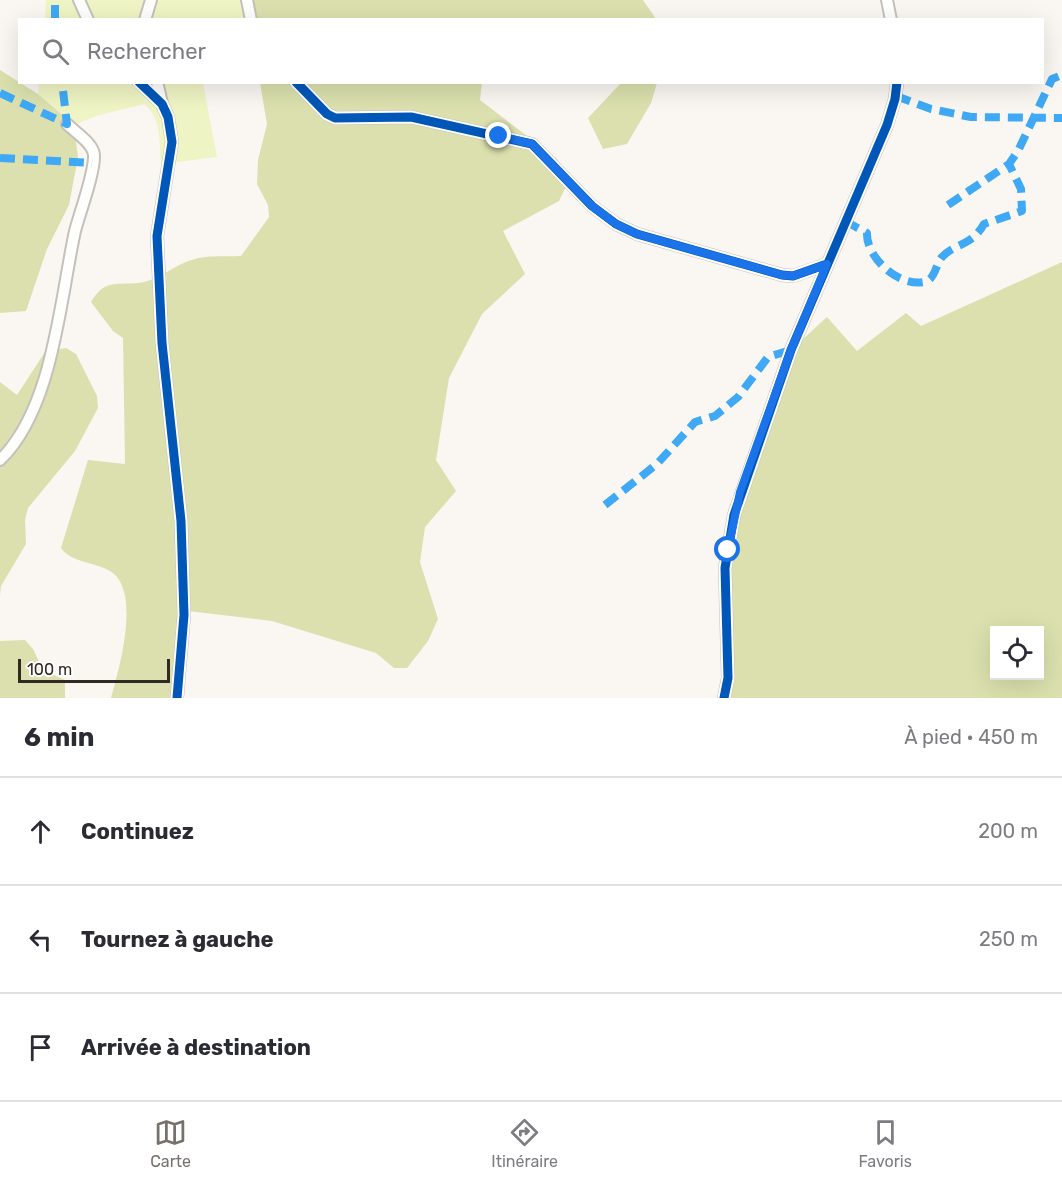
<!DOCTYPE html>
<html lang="fr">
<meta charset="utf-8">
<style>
:root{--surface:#fff;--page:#f7f7f7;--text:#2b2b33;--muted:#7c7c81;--line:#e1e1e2;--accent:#77716b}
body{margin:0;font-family:Rubik,sans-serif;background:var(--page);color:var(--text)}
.controls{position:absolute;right:18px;bottom:18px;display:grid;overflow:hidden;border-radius:0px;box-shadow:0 6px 24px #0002}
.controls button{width:54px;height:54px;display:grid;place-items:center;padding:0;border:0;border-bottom:2px solid var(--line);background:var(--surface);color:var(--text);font:30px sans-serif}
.scale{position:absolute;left:18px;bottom:15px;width:152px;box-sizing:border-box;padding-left:6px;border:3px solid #302a22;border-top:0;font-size:16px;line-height:21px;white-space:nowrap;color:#302a22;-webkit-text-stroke:4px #fff;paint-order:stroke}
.stop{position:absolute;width:18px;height:18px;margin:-14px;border:4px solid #1a73e8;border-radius:50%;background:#fff}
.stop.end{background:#1a73e8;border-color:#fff;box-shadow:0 2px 6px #0008}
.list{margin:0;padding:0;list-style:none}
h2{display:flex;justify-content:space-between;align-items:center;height:78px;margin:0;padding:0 24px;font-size:26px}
h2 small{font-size:20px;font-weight:400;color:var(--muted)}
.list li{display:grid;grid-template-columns:39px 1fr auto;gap:18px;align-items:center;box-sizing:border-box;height:108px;padding:0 24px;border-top:2px solid var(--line)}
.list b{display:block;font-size:22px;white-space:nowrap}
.list em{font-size:20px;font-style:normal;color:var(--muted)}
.icon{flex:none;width:33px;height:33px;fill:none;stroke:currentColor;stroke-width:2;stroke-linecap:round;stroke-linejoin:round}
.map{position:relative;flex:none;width:1062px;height:698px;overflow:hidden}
.search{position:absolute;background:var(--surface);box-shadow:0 6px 24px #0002;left:18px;right:18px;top:18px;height:66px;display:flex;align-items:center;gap:15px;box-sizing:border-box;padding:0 21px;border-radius:0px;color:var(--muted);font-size:22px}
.sheet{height:402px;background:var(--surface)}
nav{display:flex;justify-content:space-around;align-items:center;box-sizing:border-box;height:84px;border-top:2px solid var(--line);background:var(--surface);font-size:16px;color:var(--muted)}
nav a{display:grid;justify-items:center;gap:3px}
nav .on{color:var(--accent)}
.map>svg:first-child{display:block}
.green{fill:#eff4c4}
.forest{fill:#dbe0ae;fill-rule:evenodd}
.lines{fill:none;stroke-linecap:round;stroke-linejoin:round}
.street-casing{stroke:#c5c0ba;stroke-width:14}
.street{stroke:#fefefd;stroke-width:10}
.quiet{stroke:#3fa9f5;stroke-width:8;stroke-dasharray:15 8;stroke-linecap:butt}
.cycleway-casing{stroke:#fff;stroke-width:13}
.cycleway{stroke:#0057b8;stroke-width:9}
.route{stroke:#1a73e8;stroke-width:8}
</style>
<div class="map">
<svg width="1062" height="698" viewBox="0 0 1062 698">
<rect width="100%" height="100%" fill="#faf6f2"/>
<path class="green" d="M46,0H248L250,20H45Z
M39,83H203L217,157L161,164C159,142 162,118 144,104L96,116L74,125L38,94Z"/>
<path class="forest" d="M248,0H643L656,19L250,20Z
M0,70L38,94L74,125L78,157L69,205L47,249L26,311L0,313Z
M622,82L657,83L651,103L627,144L603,149L588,118Z
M260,83H482L480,100L557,159L569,180L559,201L503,231L525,274L482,314L449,378L436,460L456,491L425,527L420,562L438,619L428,641L407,668H394L376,653L272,621L188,611L175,698H111C119,669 142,590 110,571C95,562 72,563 61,548L88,460L125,464L123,338L113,331L91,302C106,276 121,287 144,282C162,278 177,263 195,259C209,255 226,257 241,256L269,217L268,205L257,184L258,160L267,124Z
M1062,262V698H724L725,568L734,515L791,350L827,317L857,351L906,313L921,326ZM994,630H1040V676H994Z
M66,348L76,354L97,396L98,408L75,451L28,508L25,520L26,544L1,586L0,596V382L17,395L45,352Z
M25,640L33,649L43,670L65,680V698H0V641Z"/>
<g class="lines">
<defs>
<path id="street" d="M79,0L88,20
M247,0L251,20
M887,0L891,20
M145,20L151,0
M139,82L162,104L168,117L172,142L157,236L162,343L181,521L184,615L177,698
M157,82L162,103
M296,82L327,114L335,118L411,117L532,144L592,206L616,224L637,234L782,275L793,276L827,264
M0,460C53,409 60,300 75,231C80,212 95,172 94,155C93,143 75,132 67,124
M724,698L728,678L725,568L734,515L791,350L887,125L895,99L897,82"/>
</defs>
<use href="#street" class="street-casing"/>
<use href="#street" class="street"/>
<path class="quiet" d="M55,20V0
M0,93L67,124L62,82
M896,96L931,109L971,117L1062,118
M0,158L92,163
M948,205L1009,164L1018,151L1052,79L1062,75
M845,221L867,233C866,257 898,287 924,282C936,279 935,265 942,257C955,243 971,247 984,224L1022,211L1021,189L1009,164
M605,505L657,464L695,422L715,416L738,397L768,357L791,350"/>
<defs>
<path id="cycleway" d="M139,82L162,104L168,117L172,142L157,236L162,343L181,521L184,615L177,698
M296,82L327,114L335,118L411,117L532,144L592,206L616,224L637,234L782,275L793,276L827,264
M724,698L728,678L725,568L734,515L791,350L887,125L895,99L897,82"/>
</defs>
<use href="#cycleway" class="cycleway-casing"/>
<use href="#cycleway" class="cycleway"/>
</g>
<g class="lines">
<path class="route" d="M499,136L532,144L592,206L616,224L637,234L782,275L793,276L827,264L791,350L740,492L728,550"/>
</g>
</svg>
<div class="controls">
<button><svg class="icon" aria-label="locate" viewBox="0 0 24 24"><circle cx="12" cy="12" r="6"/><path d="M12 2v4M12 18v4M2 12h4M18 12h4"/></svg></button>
</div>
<div class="scale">100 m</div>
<div class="stop" style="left:728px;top:550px"></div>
<div class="stop end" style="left:499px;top:136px"></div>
<div class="search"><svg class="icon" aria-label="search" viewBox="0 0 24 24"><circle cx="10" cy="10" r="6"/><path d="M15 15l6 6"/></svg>Rechercher</div>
</div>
<section class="sheet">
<h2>6 min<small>À pied · 450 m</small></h2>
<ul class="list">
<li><svg class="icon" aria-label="ahead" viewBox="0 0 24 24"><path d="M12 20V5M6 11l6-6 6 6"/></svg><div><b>Continuez</b></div><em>200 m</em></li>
<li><svg class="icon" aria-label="left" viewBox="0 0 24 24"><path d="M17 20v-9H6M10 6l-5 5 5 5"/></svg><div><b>Tournez à gauche</b></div><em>250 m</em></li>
<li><svg class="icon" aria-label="arrive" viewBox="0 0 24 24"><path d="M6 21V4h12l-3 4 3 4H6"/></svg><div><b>Arrivée à destination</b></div></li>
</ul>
</section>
<nav>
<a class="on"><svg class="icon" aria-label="map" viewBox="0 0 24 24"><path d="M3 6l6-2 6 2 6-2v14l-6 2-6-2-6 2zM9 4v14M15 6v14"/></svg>Carte</a>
<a><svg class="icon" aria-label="directions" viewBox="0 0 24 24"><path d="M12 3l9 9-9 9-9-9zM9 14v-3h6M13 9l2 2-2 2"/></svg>Itinéraire</a>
<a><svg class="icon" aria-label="saved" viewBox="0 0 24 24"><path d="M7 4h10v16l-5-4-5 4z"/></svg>Favoris</a>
</nav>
